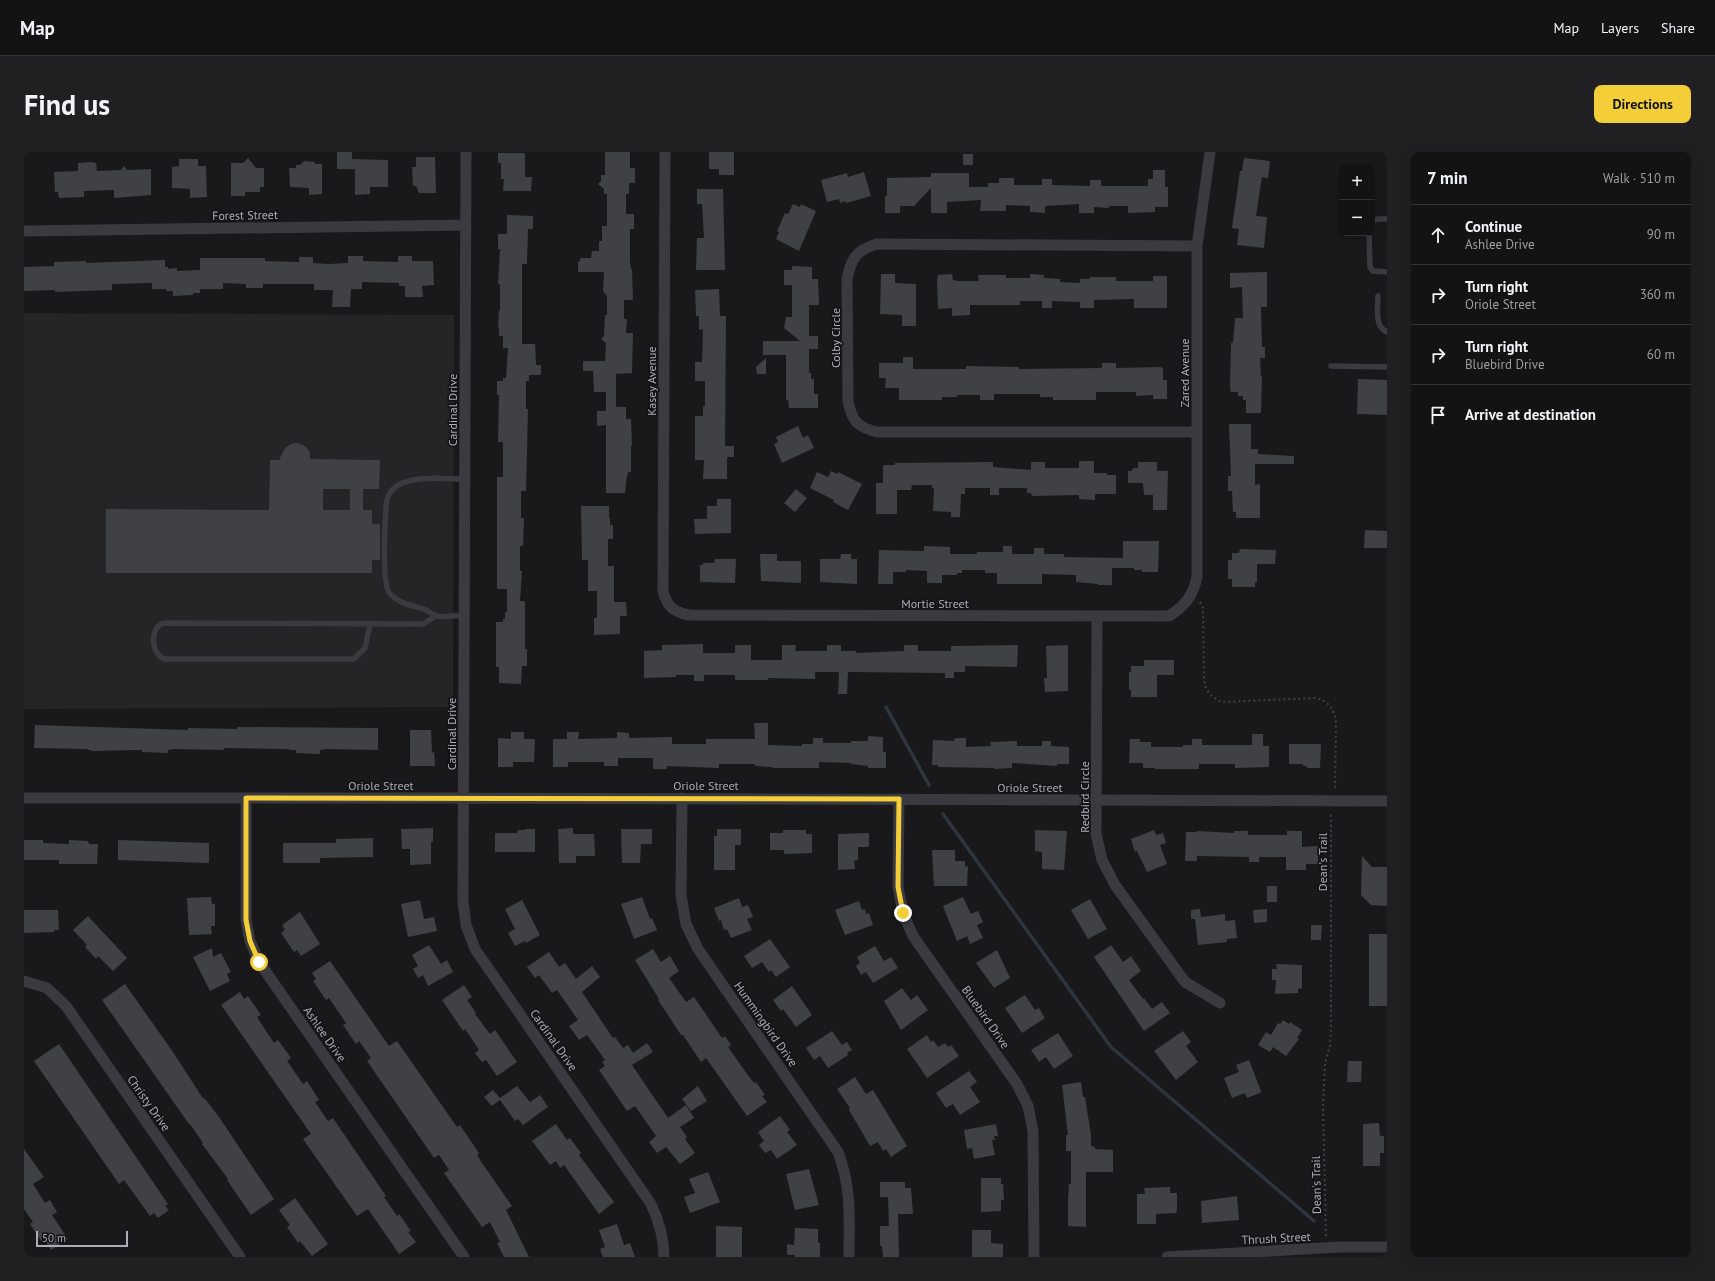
<!DOCTYPE html>
<meta charset="utf-8">
<style>
:root{--surface:#131314;--page:#202022;--text:#f1f3f6;--muted:#9d9ea0;--line:#323234;--accent:#f3ce39}
body{margin:0;font-family:"PT Sans",sans-serif;background:var(--page);color:var(--text)}
.controls{position:absolute;right:12px;top:12px;display:grid;overflow:hidden;border-radius:8px;box-shadow:0 4px 16px #0002}
.controls button{width:36px;height:36px;display:grid;place-items:center;padding:0;border:0;border-bottom:1px solid var(--line);background:var(--surface);color:var(--text);font:20px sans-serif}
.scale{position:absolute;left:12px;bottom:10px;width:92px;box-sizing:border-box;padding-left:4px;border:2px solid #abaeba;border-top:0;font-size:11px;line-height:14px;white-space:nowrap;color:#abaeba;-webkit-text-stroke:3px #141416;paint-order:stroke}
.stop{position:absolute;width:12px;height:12px;margin:-9px;border:3px solid #f3ce39;border-radius:50%;background:#fff}
.stop.end{background:#f3ce39;border-color:#fff;box-shadow:0 1px 4px #0008}
.list{margin:0;padding:0;list-style:none}
h2{display:flex;justify-content:space-between;align-items:center;height:52px;margin:0;padding:0 16px;font-size:17px}
h2 small{font-size:13px;font-weight:400;color:var(--muted)}
.list li{display:grid;grid-template-columns:26px 1fr auto;gap:12px;align-items:center;box-sizing:border-box;height:60px;padding:0 16px;border-top:1px solid var(--line)}
.list b{display:block;font-size:15px;white-space:nowrap}
.list p{margin:0;font-size:13px;white-space:nowrap;color:var(--muted)}
.list em{font-size:13px;font-style:normal;color:var(--muted)}
.icon{flex:none;width:22px;height:22px;fill:none;stroke:currentColor;stroke-width:2;stroke-linecap:round;stroke-linejoin:round}
.map{position:relative;flex:none;width:1363px;height:1105px;overflow:hidden;border-radius:8px}
header{display:flex;align-items:center;gap:24px;box-sizing:border-box;height:56px;padding:0 20px;background:var(--surface);border-bottom:1px solid var(--line)}
header strong{font-size:19px}
nav{display:flex;gap:22px;margin-inline-start:auto;font-size:14px}
.intro{display:flex;align-items:center;justify-content:space-between;box-sizing:border-box;height:96px;padding:0 24px}
h1{margin:0;font-size:28px}
.button{padding:10px 18px;border-radius:8px;background:var(--accent);color:#111;font-size:14px;font-weight:700}
main{display:flex;gap:24px;padding:0 24px}
aside{flex:1;background:var(--surface);border-radius:8px;box-shadow:0 4px 16px #0002}
.map>svg:first-child{display:block}
.built{fill:#252528}
.lines{fill:none;stroke-linecap:round;stroke-linejoin:round}
.stream{stroke:#2e353f;stroke-width:3.5}
.building{fill:#404145;fill-rule:evenodd}
.path{stroke:#404147;stroke-width:2;stroke-dasharray:2 3;stroke-linecap:butt}
.lane{stroke:#3a3a40;stroke-width:5.5}
.street{stroke:#3a3a40;stroke-width:11}
.route{stroke:#f3ce39;stroke-width:5}
.labels{text-anchor:middle;dominant-baseline:central;stroke-width:3.5;stroke-linejoin:round;paint-order:stroke}
.street-label{font-size:12px;fill:#abaeba;stroke:#141416}
</style>
<header>
<strong>Map</strong>
<nav><a>Map</a><a>Layers</a><a>Share</a></nav>
</header>
<div class="intro"><h1>Find us</h1><a class="button">Directions</a></div>
<main>
<div class="map">
<svg width="1363" height="1105" viewBox="0 0 1363 1105">
<rect width="100%" height="100%" fill="#19191b"/>
<path class="built" d="M0,161L430,163L429,555L0,557Z"/>
<g class="lines">
<path class="stream" d="M862,555L905,633
M919,662L1087,895L1290,1069"/>
</g>
<path class="building" d="M313,0H328V7L364,8V35H346V42L331,43V17H313Z
M581,0H606V16H611V31H605V42H602V62H610V77H606V110L607,117H608L609,148H600V167H603L602,181H609L608,221L592,222V255H602V267H607L608,294H607V320H604V323H603L601,341H582V273L573,274V259H582V240H570L569,219H559V209H581L582,191L577,187L580,184L581,163H583V144L579,139L580,120H554V110L556,109V106H567L568,99H575V89H578V74H583V42H580V37L574,32L577,29V23H581Z
M685,0H710V23H695V17H685Z
M474,1H501V25H508L507,39H479L480,27H477V11H474Z
M939,2H949V13H939Z
M392,5H411L412,41H395L392,34H389L388,15H392Z
M224,6L232,16H240V35H236V40H221V44H207V11H219Z
M1220,6L1246,9L1244,26L1238,25L1232,64L1243,65L1240,96L1213,93L1215,77L1208,76L1216,19H1218Z
M155,7H174V14H182L183,45L166,46V37L148,36V15L155,14Z
M280,9L291,10V12H298V42L285,43V36L266,35L265,16H272V13H276Z
M68,10L72,11L73,19L97,18L100,14L103,18L127,17V43L90,46V38L60,39V45L35,46L34,40H31L30,20L54,19V11Z
M1129,18H1141V35H1144V55H1131V60L1104,61V54H1085V56L1070,55V61H1055V52L1021,54V61L1006,60V54L982,53V59H956L957,48L923,50V61H907V36L890,54H876V61H861V44H863V26L907,25V21H945V35H964V31H975V26H990V33H1018V27H1028V33L1066,34V28H1077V34H1124V27H1129Z
M840,20L847,44L822,51V49L816,51L815,47L803,50L797,28L823,21L824,25Z
M673,37H699L701,118H672L673,86H680L678,52H673Z
M769,52L776,55L777,52L792,59L775,99L752,87L755,80L753,79L761,61L764,62Z
M483,63L509,64V77H504L503,112H498V192H511L512,213H517V223H505V229H502V257H504L502,339H497V366H500L499,394H496V419H498L496,449H501V497H503V514H498L497,532L475,531V515H472V470H479V467H481V460H483V437H473V325H479V290H474L475,243H473V229H479V226H482L484,196H479V184H475V175H474L475,158H476V132H474L476,97H474V82H483Z
M324,104H339V109L374,110V104H388V109H409L410,133L398,134L399,145H381V134H375V131L338,130V137H327L326,155H308L309,138H290V132H239V136H222V132L199,131V137H176V141H169V143L149,144V139H143L142,137H128V131L88,132V138L31,140V138L0,139V115L30,114V110L62,109V111L141,108V115H144V117L153,116V119L176,118V106H241V109L275,110V105H289V111L305,112L324,111Z
M768,114L788,115V127H794L795,153H785V184H794V197H785V221H787V227H790V242H794V256H765L764,248H762V203H739V189H776L760,176L762,165H768V133H760V118H768Z
M1243,120V155H1237L1238,195H1241V206H1236L1237,225H1238L1237,261H1222V248H1219V244H1214V240H1207L1206,234L1207,191H1209L1211,166H1219L1218,135L1206,136V121Z
M857,122H871V131L892,132V174H878V163L856,162Z
M928,122L929,128L934,129H955L954,123H982V126H1006V122L1020,123V126L1036,127V130L1056,131V127H1066V125H1092V129H1129V124H1143V156H1110V147L1070,148V156H1056V150L1028,149V156H1018V149H996V153H946V163L928,164V156L914,157L913,128L914,123Z
M695,137L696,164H702L701,294H710V305H703V327H679L680,308H671V264H679V254H681V229H671V210H678L679,177L675,178V164H672L671,138Z
M879,205H889V217H942V214L995,215V217L1078,216V211H1092V216L1136,215L1139,216V228H1143V247H1129V243L1112,244V240H1072V248H1029V245H1016V242H970V248H956V243H933V245H918V248H875V236H861L862,226H855V211H879Z
M742,206V222H733L732,215Z
M1334,227L1363,228V263L1333,262Z
M1205,272H1227V297H1234V302L1270,304V312H1231V333L1236,332V366H1212V360H1209L1208,339H1204V324H1207Z
M774,274L779,286L784,283L790,296L758,311L750,292L754,290L752,285Z
M272,291L279,293L283,296L286,301V307L356,308L355,337H339V358H348V372H356V408H348V421H82V357L245,358L246,308H255L261,296L267,292ZM299,337H326V358H299Z
M1055,309H1070V321H1083V323H1092V342H1071V348L1055,347V343L1008,344L1007,341H1003V336H975V343H966V336H941V342H937L936,365H927V360L909,359L910,336H908V333H888L887,338H873V362H852V331H859V313H871V311L969,310V315L1007,318V310H1021V316H1055Z
M1114,310H1133V319H1144L1143,358H1129V343H1120L1119,331H1104V319H1108L1109,316H1114Z
M807,319L813,322L814,320L838,332L824,358L809,350L810,348L786,336L793,320L804,325Z
M772,337L783,346L771,360L760,351Z
M693,347H707V381L671,382L670,367H683V354H693Z
M557,354H585V366H586V373H589V387H584V414H590V450H602L603,464H596V482L570,483V466H573V439H564V408H558Z
M1341,378L1363,379V396H1340Z
M1099,389H1135L1134,420H1118V418H1110V416H1088V433H1074V432L1052,430V423L1018,422V432H973V421H961V418H938V421H933V423H918V431H903V419L882,418V420H869V432H854L855,398L900,399V394L926,395V402H953V400H979V394H988V402H1010V396H1020V402H1040V405L1099,406Z
M1216,397L1252,398L1251,412H1233V430H1231V435H1208V427H1204V408H1208V401H1215Z
M736,402H753V409H777V431L737,429Z
M817,402H827V407H833V432L796,430V407H816Z
M691,407H712L711,431L676,430V413H679V411H690Z
M679,492V501H711V493H727V508H758V493H772L771,499H803V493H817V499H832V501L880,499V493H894V499H927V494L994,493L993,515L941,514V520H930V526H921V521L824,520L823,542H814L815,520H791V527L744,526V528H711V523H680V529H670V523H652V525L620,526V499L638,498V493Z
M1044,493V539L1021,540L1020,526H1023L1022,494Z
M1120,508H1150V523H1133V545H1107V538H1105V520H1107V514H1120Z
M730,571H744V593L778,594V592H789V586H799V591H827V589H844V584L859,585V600H862V616H844V614L827,612V611L795,610V616H748V615L731,614V612H695V616L643,614V617H629V606H594V614H580V610H544V615H529V587H543V580H555L554,587L593,586V580L605,581V586L648,585V592H682V587H731Z
M11,573L164,578V576L213,577V575L354,576V598L303,597L296,598V602L272,601V598H265V597L200,596V598L149,597L144,598V601L118,600V598H112L69,599L62,597L10,596Z
M386,578H407L408,601L410,600L411,614H386Z
M487,580H500V587H511L510,610H489V615H474V586L487,587Z
M1228,582H1239V594H1245V615L1211,616V612H1175V617H1131V616H1119V611H1105L1106,587H1116V590H1127V595H1159V593H1168V587H1178V593H1228Z
M931,586H942V595L967,594L966,590L993,589V594H1018V589H1027V594L1045,595V612H1033V614L988,611V616L970,617V616L914,615V613H908L909,588L930,589Z
M1265,592H1297L1296,616H1283V614H1279V612H1265Z
M409,676V690H407V712L386,713V697H378L377,677Z
M549,676V682H570L571,704H552V711H535L534,677Z
M501,677H511V700H471V681H493L494,678H501Z
M597,677H628V692H617L616,711H598Z
M693,677H717V693H711V718H690V684H693Z
M759,678H782V682H788V701L760,702V698H746V681H759Z
M1011,678L1043,679L1040,718L1018,717V700L1011,699Z
M1130,678L1132,683L1139,681L1142,691L1136,693L1143,712L1123,720L1113,699L1111,700L1107,687Z
M1173,679L1210,681V679H1224V683H1263V679H1278V695L1294,694V712H1282V718H1262V705H1235V710H1225V705L1173,704V709H1161L1162,680H1173Z
M845,681V695H834V708L830,709L831,717L814,718V682Z
M349,686V705L296,706V711H259V691H312V687Z
M0,688H19V691L45,692V688L64,689L65,692H74L73,712H35V708H0Z
M94,688L185,691V711L94,708Z
M908,698H931V709H941V715L944,714L943,734H910Z
M1338,704L1348,715H1363V754L1347,753L1337,743Z
M1243,734H1253V750H1243Z
M187,745L188,752H191V774H187L188,782L165,783L163,746Z
M618,745L626,767L628,766L633,778L610,787L597,752Z
M939,745L947,762L954,759L959,770L953,773L959,786L946,792L943,784L933,789L919,754Z
M715,746L718,755L724,753L729,765L723,767L728,778L707,786L703,777L700,778L697,768L695,769L690,756Z
M1066,747L1083,777L1064,787L1047,758Z
M396,748L400,767L410,765L413,779L384,785L377,752Z
M498,748L516,783L502,791L501,789L491,794L484,781L491,777L481,757Z
M835,749L838,758L841,757L842,762L845,761L849,773L821,783L811,758Z
M1176,757L1177,765L1201,762V769L1211,768L1213,786L1203,787V790L1174,793L1171,767H1167V758Z
M1243,757V770L1230,771L1229,758Z
M0,758H34L35,778H30V780L0,781Z
M276,760L296,792L277,804L273,798L270,800L257,781L261,778L258,773Z
M64,764L103,806L89,819L74,804L72,807L61,795L63,793L49,778Z
M1287,773H1298L1297,788H1287Z
M1345,782H1363V854H1345Z
M746,787L766,815L752,825L747,818L745,820L738,810L728,816L720,804Z
M405,793L417,812L423,808L429,820L404,834L399,823L394,826L389,817L394,814L388,803Z
M1087,793L1099,810L1107,804L1117,819L1105,828L1119,847L1120,846L1128,857L1138,850L1146,861L1120,879L1070,805Z
M851,794L860,809L867,805L874,816L849,831L842,820L837,823L832,814L836,811L833,805Z
M188,796L189,805L197,801L207,820L203,822L206,829L186,839L169,805Z
M629,797L637,810L646,804L655,819L645,826L662,850L670,845L698,886L701,884L707,893L704,895L723,922L730,931L732,930L741,943L738,944L743,950L723,964L682,906L677,910L659,883H657L634,848L635,847L611,808Z
M973,798L986,826L970,836L952,811Z
M525,800L535,815L541,811L552,827L568,814L576,825L558,840L589,886L591,885L599,896L604,893L609,901L623,891L629,900L608,913L644,966L662,953L670,966L656,975L663,985L661,987L671,1001L656,1012L642,995L633,1001L625,990L632,984L611,954L603,959L575,918L581,914L578,910L581,908L563,883L555,888L545,874L554,868L533,838L528,841L515,823L511,826L503,815Z
M306,809L365,894L373,889L433,975L436,973L455,1001L453,1003L458,1011L488,1054L482,1058L505,1105H480L473,1091L476,1090L466,1070L458,1075L420,1021L425,1018L415,1003L410,1006L343,909L347,906L335,889L332,892L319,873L322,871L309,852L305,846L302,848L289,829L292,827L288,821Z
M1252,812L1278,813V836L1274,837V841L1251,842L1252,828H1248V817H1253Z
M101,832L149,900L178,945L182,948L195,965L250,1047L227,1063L203,1028L204,1027L178,992L179,991L166,972H165L78,848Z
M440,833L448,845L443,848L452,861L451,862L466,882L471,878L493,910L473,924L462,908L458,910L451,901L455,898L441,877L439,879L418,848Z
M768,834L788,863L772,875L759,857L757,859L749,848Z
M878,836L887,848L893,843L904,858L877,878L860,849Z
M216,840L220,847L224,844L237,863L233,865L242,879L250,891L254,888L267,906L263,909L279,932L283,929L295,948L291,950L304,969L309,966L362,1044L360,1045L373,1064L375,1062L387,1079L384,1080L392,1090L375,1102L344,1057L333,1064L279,987L287,982L197,853Z
M1001,843L1011,858L1015,856L1021,866L998,881L981,856Z
M1259,868L1265,872L1266,870L1278,878L1273,886L1275,887L1262,904L1249,895L1246,900L1234,893L1242,880L1247,883L1254,871L1256,872Z
M808,879L818,893L823,890L828,898L823,901L824,903L804,916L796,904L790,908L782,896Z
M1159,879L1167,890L1162,894L1174,910L1152,928L1130,899Z
M1034,881L1049,904L1030,917L1022,905L1015,910L1007,898Z
M903,883L907,890L909,888L914,895L921,891L924,895L927,893L935,904L903,926L883,897Z
M35,892L144,1052L141,1054L145,1058L134,1066L130,1061L126,1064L100,1028L95,1032L10,909Z
M1225,908L1237,939L1236,941L1223,946L1221,941L1208,946L1200,926L1215,920L1212,913Z
M1324,909H1338L1337,930H1323Z
M945,919L953,930L946,935L956,950L936,963L929,952L922,956L912,941Z
M831,925L842,942L849,938L883,994L867,1005L862,997L859,999L854,990L846,994L825,958L826,956L813,937Z
M1057,930L1059,945H1061L1067,983V994L1071,995V997L1089,998V1020H1062V1075L1044,1074V1048L1045,1032H1047V999H1042V983H1044L1038,933Z
M493,934L506,950L516,943L524,955L499,973L494,967L491,969L476,948L468,954L460,945L469,938L476,946Z
M674,934L683,949L667,959L658,947Z
M756,964L766,978L763,980L773,993L753,1007L747,998L741,1001L735,993L740,989L734,980Z
M1355,971L1356,984H1360V1001H1356V1014H1339V972Z
M532,972L543,988L546,986L557,1001L555,1003L590,1050L575,1062L540,1013L536,1016L532,1009L526,1013L508,989Z
M972,972L974,984H970L971,988H968L971,1003L950,1007L948,996L943,997L940,978Z
M0,997L20,1025L9,1032L21,1051L26,1048L33,1060L28,1063L44,1087L27,1098L20,1087L17,1089L6,1072L9,1070L0,1057Z
M785,1017L795,1053L771,1058L762,1022Z
M684,1020L696,1050L666,1061L660,1045L671,1041L665,1027Z
M957,1026H977V1032H979L980,1048H977V1059L957,1060Z
M856,1030H881V1036H887L889,1062H874L875,1105H859L858,1094H856V1074H865L864,1045H856Z
M1146,1035V1041H1153V1058L1152,1061L1132,1062V1072H1113V1042H1121L1120,1036Z
M1213,1044L1215,1068L1178,1071L1177,1049Z
M271,1046L304,1092L288,1104L276,1089L274,1091L263,1075L266,1073L255,1058Z
M593,1072L600,1093L606,1091L611,1105H579L576,1097L581,1095L575,1078Z
M692,1074L718,1075V1105H692Z
M771,1076L794,1077V1091H796V1105H771V1103H763V1092L770,1093Z
M948,1078H967V1091L979,1092V1105H948Z"/>
<g class="lines">
<path class="path" d="M1176,450L1179,456L1180,528C1182,540 1187,545 1198,550L1292,546C1305,549 1311,558 1312,571L1311,638
M1302,1084L1299,956L1301,911L1306,894L1307,875V660"/>
<path class="lane" d="M1348,70L1353,67H1363
M1345,81L1346,115L1349,119L1363,120
M1354,144C1354,155 1350,175 1363,180
M1307,214L1363,215
M440,463C433,463 418,466 413,464C408,463 404,458 399,457C387,453 376,452 366,442C357,431 361,371 362,354C363,347 364,342 369,337C384,322 421,327 441,327
M346,473L341,496L330,507H141C127,504 125,474 140,471L399,472L412,464"/>
<path class="street" d="M442,0L439,749L442,773L451,797L627,1052C635,1069 640,1086 640,1105
M641,0L639,439C643,455 650,460 665,463L1145,464C1161,454 1169,444 1173,425V94L1186,0
M0,79L442,73
M1172,280H853C833,275 828,269 824,249L823,127C827,107 832,98 853,92L1173,94
M1073,465L1072,682L1078,708L1091,733L1161,830L1196,851
M0,646H439L1363,649
M222,646V768L226,789L235,810L440,1105
M658,646L657,743L662,772L674,797L814,1000C828,1037 825,1066 825,1105
M875,647L874,735L879,761L889,784L993,932L1004,954L1009,979L1010,1105
M0,829L23,836L42,854L216,1105
M1143,1105L1315,1095H1363"/>
</g>
<g class="lines">
<path class="route" d="M235,810L226,789L222,768V646L875,647L874,735L879,761"/>
</g>
<g class="labels">
<g class="street-label">
<text transform="translate(221 63) rotate(-1)">Forest Street</text>
<text transform="translate(811 186) rotate(-90)">Colby Circle</text>
<text transform="translate(1160 221) rotate(-90)">Zared Avenue</text>
<text transform="translate(627 229) rotate(-90)">Kasey Avenue</text>
<text transform="translate(428 258) rotate(-90)">Cardinal Drive</text>
<text x="911" y="451">Mortie Street</text>
<text transform="translate(427 582) rotate(-90)">Cardinal Drive</text>
<text x="357" y="633">Oriole Street</text>
<text x="682" y="633">Oriole Street</text>
<text x="1006" y="635">Oriole Street</text>
<text transform="translate(1060 645) rotate(-90)">Redbird Circle</text>
<text transform="translate(1298 710) rotate(-90)">Dean's Trail</text>
<text transform="translate(962 865) rotate(55)">Bluebird Drive</text>
<text transform="translate(742 872) rotate(55)">Hummingbird Drive</text>
<text transform="translate(301 882) rotate(55)">Ashlee Drive</text>
<text transform="translate(530 888) rotate(55)">Cardinal Drive</text>
<text transform="translate(125 951) rotate(55)">Christy Drive</text>
<text transform="translate(1292 1033) rotate(-91)">Dean's Trail</text>
<text transform="translate(1252 1086) rotate(-3)">Thrush Street</text>
</g>
</g>
</svg>
<div class="controls">
<button>+</button>
<button>−</button>
</div>
<div class="scale">50 m</div>
<div class="stop" style="left:235px;top:810px"></div>
<div class="stop end" style="left:879px;top:761px"></div>
</div>
<aside>
<h2>7 min<small>Walk · 510 m</small></h2>
<ul class="list">
<li><svg class="icon" aria-label="ahead" viewBox="0 0 24 24"><path d="M12 20V5M6 11l6-6 6 6"/></svg><div><b>Continue</b><p>Ashlee Drive</p></div><em>90 m</em></li>
<li><svg class="icon" aria-label="right" viewBox="0 0 24 24"><path d="M7 20v-9h11M14 6l5 5-5 5"/></svg><div><b>Turn right</b><p>Oriole Street</p></div><em>360 m</em></li>
<li><svg class="icon" aria-label="right" viewBox="0 0 24 24"><path d="M7 20v-9h11M14 6l5 5-5 5"/></svg><div><b>Turn right</b><p>Bluebird Drive</p></div><em>60 m</em></li>
<li><svg class="icon" aria-label="arrive" viewBox="0 0 24 24"><path d="M6 21V4h12l-3 4 3 4H6"/></svg><div><b>Arrive at destination</b></div></li>
</ul>
</aside>
</main>
